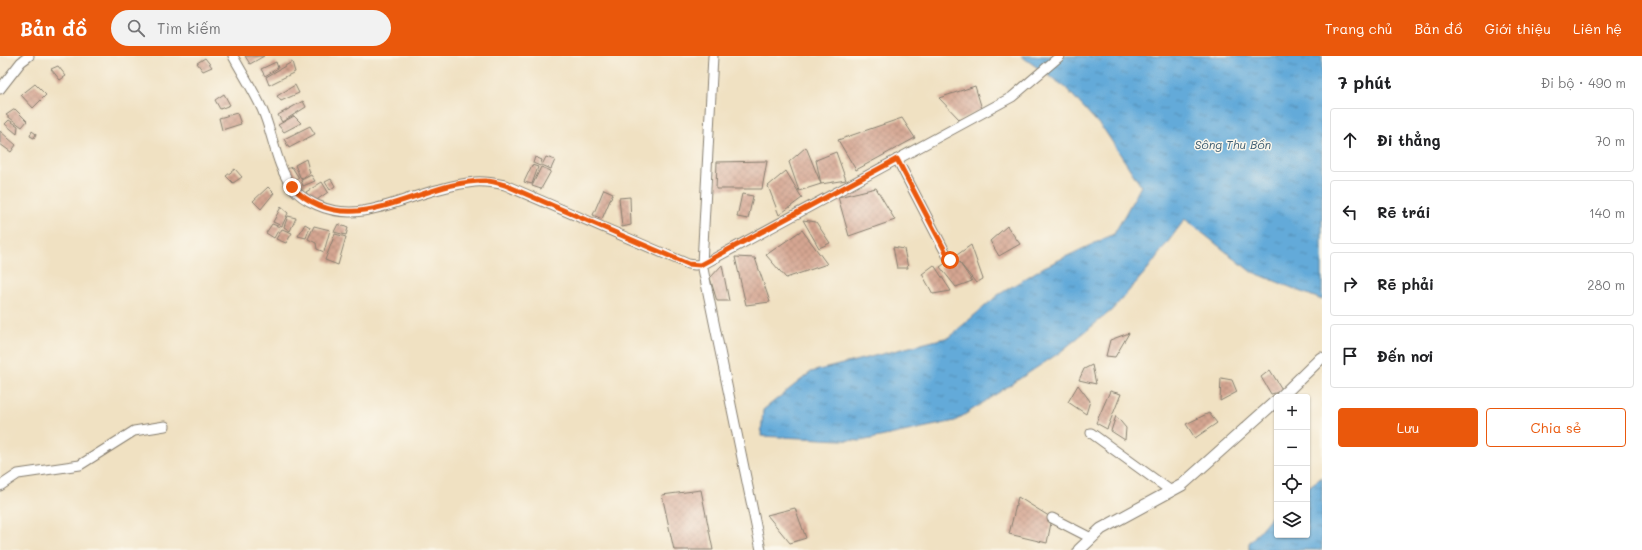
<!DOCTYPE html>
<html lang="vi">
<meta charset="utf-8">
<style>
:root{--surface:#fff;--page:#f2f2f2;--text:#202124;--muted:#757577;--line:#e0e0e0;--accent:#ea580c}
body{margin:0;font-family:Mali,sans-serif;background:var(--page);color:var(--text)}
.controls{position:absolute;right:12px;bottom:12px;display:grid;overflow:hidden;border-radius:4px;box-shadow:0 1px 3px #0004}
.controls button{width:36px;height:36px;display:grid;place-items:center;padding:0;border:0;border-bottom:1px solid var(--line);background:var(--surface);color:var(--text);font:20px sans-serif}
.stop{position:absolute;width:12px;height:12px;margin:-9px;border:3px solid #ea580c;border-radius:50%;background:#fff}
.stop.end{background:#ea580c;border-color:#fff;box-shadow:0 1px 4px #0008}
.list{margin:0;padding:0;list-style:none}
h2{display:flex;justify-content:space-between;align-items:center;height:52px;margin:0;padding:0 16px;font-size:17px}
h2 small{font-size:13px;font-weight:400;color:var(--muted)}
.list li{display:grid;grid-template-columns:26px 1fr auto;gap:12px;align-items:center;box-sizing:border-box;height:64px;margin:0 8px 8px;padding:0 8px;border:1px solid var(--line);border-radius:4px}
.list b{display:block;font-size:15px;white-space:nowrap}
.list em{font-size:13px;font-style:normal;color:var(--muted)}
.actions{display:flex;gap:8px;padding:12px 16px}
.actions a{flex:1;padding:9px 0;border:1px solid var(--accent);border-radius:4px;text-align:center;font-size:14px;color:var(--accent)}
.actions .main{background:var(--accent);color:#fff}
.icon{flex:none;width:22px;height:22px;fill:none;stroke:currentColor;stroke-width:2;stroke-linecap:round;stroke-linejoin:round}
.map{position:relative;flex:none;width:1322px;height:494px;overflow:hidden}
header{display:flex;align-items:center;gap:24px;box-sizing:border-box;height:56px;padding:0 20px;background:var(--accent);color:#fff}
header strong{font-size:19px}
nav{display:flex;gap:22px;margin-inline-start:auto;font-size:14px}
.search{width:280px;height:36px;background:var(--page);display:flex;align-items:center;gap:10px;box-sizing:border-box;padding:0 14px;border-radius:22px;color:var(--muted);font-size:15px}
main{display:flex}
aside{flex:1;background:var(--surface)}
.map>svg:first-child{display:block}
.water{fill:url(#water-ripples);stroke:#40637a}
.building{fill:url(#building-cross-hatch)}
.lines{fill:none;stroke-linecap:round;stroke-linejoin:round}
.minor-casing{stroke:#867e6f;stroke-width:11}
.tertiary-casing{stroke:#867e6f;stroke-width:13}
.minor{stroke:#fff;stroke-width:9}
.tertiary{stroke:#fff;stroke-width:11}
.route{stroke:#ea580c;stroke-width:5}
.labels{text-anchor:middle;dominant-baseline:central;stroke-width:3;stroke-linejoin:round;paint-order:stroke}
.water-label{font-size:12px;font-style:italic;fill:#3c5c71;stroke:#fbf7ec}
</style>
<header>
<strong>Bản đồ</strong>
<div class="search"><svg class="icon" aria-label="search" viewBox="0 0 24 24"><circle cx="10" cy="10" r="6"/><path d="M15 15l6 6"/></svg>Tìm kiếm</div>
<nav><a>Trang chủ</a><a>Bản đồ</a><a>Giới thiệu</a><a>Liên hệ</a></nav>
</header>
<main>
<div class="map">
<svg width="1322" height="494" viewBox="0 0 1322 494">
<defs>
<pattern id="water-ripples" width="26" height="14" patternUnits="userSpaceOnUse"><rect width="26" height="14" fill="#63aad9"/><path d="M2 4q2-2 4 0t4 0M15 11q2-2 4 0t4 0" fill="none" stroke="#518aaf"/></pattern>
<pattern id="building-cross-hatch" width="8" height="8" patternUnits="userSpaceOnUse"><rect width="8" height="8" fill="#d5a692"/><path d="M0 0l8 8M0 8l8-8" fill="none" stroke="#b68e7d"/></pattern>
</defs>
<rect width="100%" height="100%" fill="#fbf7ec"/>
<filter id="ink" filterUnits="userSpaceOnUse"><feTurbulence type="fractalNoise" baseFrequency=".025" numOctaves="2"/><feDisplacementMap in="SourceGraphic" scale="8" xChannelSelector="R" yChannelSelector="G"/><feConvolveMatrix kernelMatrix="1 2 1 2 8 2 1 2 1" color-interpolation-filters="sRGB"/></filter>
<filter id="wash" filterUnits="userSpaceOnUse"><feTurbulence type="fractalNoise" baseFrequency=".012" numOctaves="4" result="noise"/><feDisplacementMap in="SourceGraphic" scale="16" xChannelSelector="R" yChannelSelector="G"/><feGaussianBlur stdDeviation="0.9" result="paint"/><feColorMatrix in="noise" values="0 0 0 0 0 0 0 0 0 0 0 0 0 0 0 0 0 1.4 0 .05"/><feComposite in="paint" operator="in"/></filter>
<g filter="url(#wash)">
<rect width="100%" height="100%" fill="#f0e1c2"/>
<path class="water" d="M1021,0H1322V244L1250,215L1185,163L1147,214L1112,254L1059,297L955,365L861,385L761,380L763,354L811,316L949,281L998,239L1044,211L1114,178L1141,130L1105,75L1065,31Z
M1322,421V494H1249V487L1277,454V479H1307V432Z"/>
<g id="blocks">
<path class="building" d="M245,0H264L250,8Z
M205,2L212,11L203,15L197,7Z
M276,6L278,12L265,20L261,13Z
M292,6L295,16L269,29L266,21Z
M58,10L66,20L60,24L51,13Z
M35,28L46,39L33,52L21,39Z
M295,29L299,37L281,45L277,40Z
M975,30L982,53L960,64L939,42Z
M224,38L230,49L220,53L215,44Z
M303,45L306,51L282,66L278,59Z
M15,53L27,65L22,71L6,59Z
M237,57L241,68L222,74L219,62Z
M294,60L301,67L284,76L278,69Z
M902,62L915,82L856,114L838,84Z
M9,64L18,70L17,78L5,68Z
M310,70L315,78L289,92L284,83Z
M0,75L16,89L11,96L0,88Z
M32,75L36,78L34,82L30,80Z
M806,91L821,128L816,104L836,96L846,124L821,128L799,135L789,106Z
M535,101L542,104L540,110L533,107Z
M546,101L555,104L551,113L542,109Z
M306,103L310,117L301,123L295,109Z
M767,105L762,133H716L717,106Z
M532,109L538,111L532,128L524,126Z
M292,111L299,122L293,126L286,113Z
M541,111L551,115L541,133L532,130Z
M235,113L242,121L233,127L226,120Z
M786,115L802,142L779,159L768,130Z
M311,119L315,125L303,130L301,124Z
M331,123L335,130L330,134L325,126Z
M322,126L328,136L314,146L306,136Z
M268,131L274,137L261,153L253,145Z
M876,132L895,164L849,180L838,141Z
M604,133L613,137L602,163L593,159Z
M742,138L753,140L748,163L737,161Z
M630,141L631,169L622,171L619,142Z
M281,151L288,157L282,170L273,166Z
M288,160L296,162L290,175L284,171Z
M803,164L816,166L830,187L819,192Z
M272,168L280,171L274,182L266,177Z
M305,168L310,171L306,182L298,180Z
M338,168L348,172L346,179L334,176Z
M314,170L330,174L324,196L317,193L316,187L308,183Z
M1007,170L1020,188L999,200L990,185Z
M282,173L292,177L286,187L276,183Z
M802,174L827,208L786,222L766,199Z
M335,178L346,181L338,209L325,204Z
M971,189L983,223L976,227L959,206L972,225L956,231L940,211Z
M893,191L904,193L908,212H897Z
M735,201L755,202L770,246L746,249Z
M722,209L729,245H717L710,222Z
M934,209L951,235L933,238L922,218Z
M1129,277L1115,301L1106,300L1110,284Z
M1092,309L1096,328L1079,324L1084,313Z
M1270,314L1283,335L1271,338L1261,321Z
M1221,322L1232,324L1237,336L1220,345Z
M1078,329L1090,345L1086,358L1068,346Z
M1110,335L1121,338L1107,373L1096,367Z
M1209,357L1217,367L1195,382L1186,368Z
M1116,360L1126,372L1125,384L1111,375Z
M701,434L713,494H674L662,439Z
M1018,441L1052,462L1047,487L1009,478Z
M795,452L806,482L790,487L767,459Z"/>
</g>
</g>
<g filter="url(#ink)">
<use href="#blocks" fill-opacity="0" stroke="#867e6f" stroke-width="1"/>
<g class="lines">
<defs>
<path id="minor" d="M233,0C242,17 254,35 262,53C273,77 276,111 293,132C299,140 308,145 317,149C358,168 399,143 440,133C451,130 464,127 475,126C486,125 495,127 505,129L688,208L695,209L704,208L1012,41L1060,0
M713,0L702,208L761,494
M0,33L21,6L29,0
M897,103L950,205
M1091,377L1171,435
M0,430L18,418L80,409L134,375L165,370
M1052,462L1091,482"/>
<path id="tertiary" d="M1281,341L1321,302
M1079,494L1101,473L1182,429L1277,344"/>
</defs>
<use href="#minor" class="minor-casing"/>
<use href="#tertiary" class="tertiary-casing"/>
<use href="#minor" class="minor"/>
<use href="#tertiary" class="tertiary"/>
</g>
</g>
<g class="lines" filter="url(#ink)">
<path class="route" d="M292,131C352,190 420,123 487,125C493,125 500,128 505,129L688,208L700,209L897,103L950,204"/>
</g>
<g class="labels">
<g class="water-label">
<text x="1233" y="88">Sông Thu Bồn</text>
</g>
</g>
</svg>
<div class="controls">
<button>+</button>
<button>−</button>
<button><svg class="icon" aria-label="locate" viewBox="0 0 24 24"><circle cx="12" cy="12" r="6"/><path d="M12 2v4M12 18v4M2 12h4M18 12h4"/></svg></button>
<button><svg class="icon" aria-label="layers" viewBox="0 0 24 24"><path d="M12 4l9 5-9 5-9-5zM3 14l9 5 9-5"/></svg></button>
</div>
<div class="stop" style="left:950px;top:204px"></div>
<div class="stop end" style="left:292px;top:131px"></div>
</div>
<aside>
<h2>7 phút<small>Đi bộ · 490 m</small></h2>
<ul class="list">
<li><svg class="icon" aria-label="ahead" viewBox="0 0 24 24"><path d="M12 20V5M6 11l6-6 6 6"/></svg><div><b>Đi thẳng</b></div><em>70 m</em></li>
<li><svg class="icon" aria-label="left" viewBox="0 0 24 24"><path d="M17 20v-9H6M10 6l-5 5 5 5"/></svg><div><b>Rẽ trái</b></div><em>140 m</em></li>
<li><svg class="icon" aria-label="right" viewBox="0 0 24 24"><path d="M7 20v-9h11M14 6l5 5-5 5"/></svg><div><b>Rẽ phải</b></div><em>280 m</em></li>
<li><svg class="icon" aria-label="arrive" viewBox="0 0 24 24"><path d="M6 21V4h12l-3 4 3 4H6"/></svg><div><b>Đến nơi</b></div></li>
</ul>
<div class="actions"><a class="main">Lưu</a><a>Chia sẻ</a></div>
</aside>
</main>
